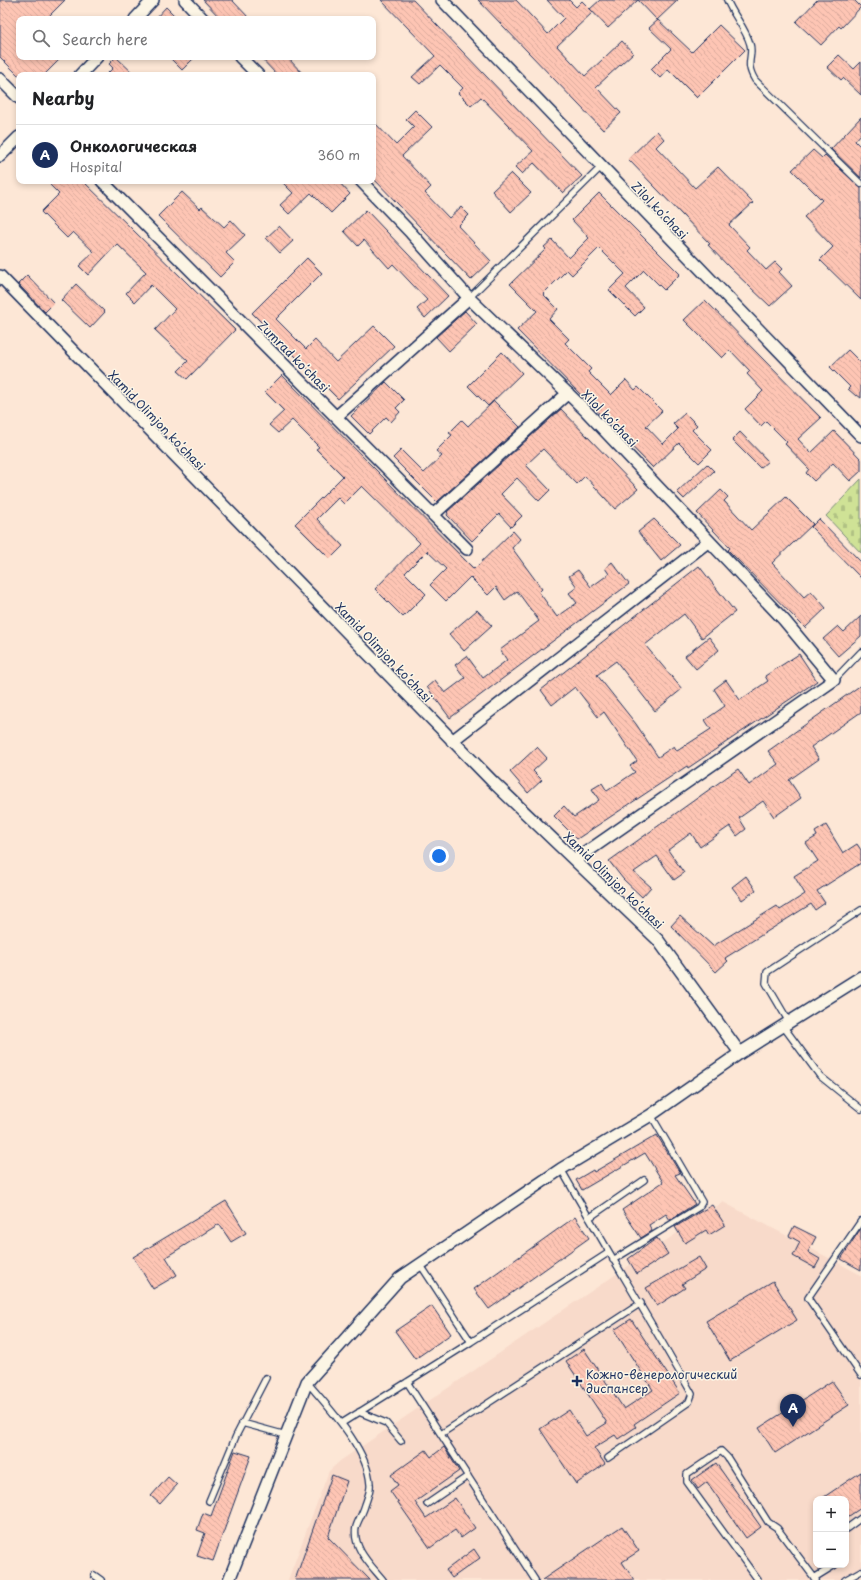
<!DOCTYPE html>
<meta charset="utf-8">
<style>
:root{--surface:#fff;--page:#f2f2f2;--text:#202124;--muted:#757577;--line:#e0e0e0;--accent:#1b2f5e}
body{margin:0;font-family:"Playpen Sans",sans-serif;background:var(--page);color:var(--text)}
.controls{position:absolute;right:12px;bottom:12px;display:grid;overflow:hidden;border-radius:8px;box-shadow:0 2px 6px #0003}
.controls button{width:36px;height:36px;display:grid;place-items:center;padding:0;border:0;border-bottom:1px solid var(--line);background:var(--surface);color:var(--text);font:20px sans-serif}
.you{position:absolute;left:439px;top:856px;width:14px;height:14px;margin:-10px;border:3px solid #fff;border-radius:50%;background:#1a73e8;box-shadow:0 0 0 6px #1a73e833}
.badge{display:grid;place-items:center;width:26px;height:26px;border-radius:50%;background:var(--accent);color:#fff;font-size:13px;font-weight:700}
.pin{position:absolute;translate:-50% -33px;filter:drop-shadow(0 1px 2px #0008)}
.pin::after{content:'';position:absolute;top:21px;width:14px;height:12px;background:inherit;clip-path:polygon(0 0,100% 0,50% 100%)}
.list{margin:0;padding:0;list-style:none}
h2{display:flex;justify-content:space-between;align-items:center;height:52px;margin:0;padding:0 16px;font-size:17px}
h2 small{font-size:13px;font-weight:400;color:var(--muted)}
.list li{display:grid;grid-template-columns:26px 1fr auto;gap:12px;align-items:center;box-sizing:border-box;height:60px;padding:0 16px;border-top:1px solid var(--line)}
.list b{display:block;font-size:15px;white-space:nowrap}
.list p{margin:0;font-size:13px;white-space:nowrap;color:var(--muted)}
.list em{font-size:13px;font-style:normal;color:var(--muted)}
.icon{flex:none;width:22px;height:22px;fill:none;stroke:currentColor;stroke-width:2;stroke-linecap:round;stroke-linejoin:round}
.map{position:relative;flex:none;width:861px;height:1580px;overflow:hidden}
.search{position:absolute;background:var(--surface);box-shadow:0 2px 6px #0003;left:16px;top:16px;width:360px;height:44px;display:flex;align-items:center;gap:10px;box-sizing:border-box;padding:0 14px;border-radius:8px;color:var(--muted);font-size:15px}
.panel{position:absolute;background:var(--surface);box-shadow:0 2px 6px #0003;left:16px;top:72px;width:360px;height:112px;border-radius:8px}
.map>svg:first-child{display:block}
.built{fill:#f8daca;fill-rule:evenodd}
.cemetery{fill:url(#cemetery-stones);stroke:#75887a}
.building{fill:url(#building-back-hatch);stroke:#1b2f5e}
.lines{fill:none;stroke-linecap:round;stroke-linejoin:round}
.lane-casing{stroke:#1b2f5e;stroke-width:8}
.street-casing{stroke:#1b2f5e;stroke-width:14}
.lane{stroke:#fcf5e5;stroke-width:5.5}
.street{stroke:#fcf5e5;stroke-width:11}
.poi-dot{fill:#1b2f5e;stroke:#fcf5e5;stroke-width:1.5}
.labels{text-anchor:middle;dominant-baseline:central;stroke-width:3;stroke-linejoin:round;paint-order:stroke}
.street-label{font-size:12px;fill:#1b2f5e;stroke:#fcf5e5}
.poi-label{font-size:12px;fill:#1b2f5e;stroke:#fcf5e5;text-anchor:start}
</style>
<div class="map">
<svg width="861" height="1580" viewBox="0 0 861 1580">
<defs>
<pattern id="cemetery-stones" width="16" height="16" patternUnits="userSpaceOnUse"><rect width="16" height="16" fill="#cfe296"/><path d="M2 7V4a2 2 0 0 1 4 0v3zM10 15v-3a2 2 0 0 1 4 0v3z" fill="#b1c284"/></pattern>
<pattern id="building-back-hatch" width="6" height="6" patternUnits="userSpaceOnUse"><rect width="6" height="6" fill="#fec5b4"/><path d="M-1 5l2 2M0 0l6 6M5-1l2 2" fill="none" stroke="#d9aa9d"/></pattern>
</defs>
<rect width="100%" height="100%" fill="#fde7d6"/>
<filter id="ink" filterUnits="userSpaceOnUse"><feTurbulence type="fractalNoise" baseFrequency=".025" numOctaves="2"/><feDisplacementMap in="SourceGraphic" scale="8" xChannelSelector="R" yChannelSelector="G"/><feConvolveMatrix kernelMatrix="1 2 1 2 8 2 1 2 1" color-interpolation-filters="sRGB"/></filter>
<g filter="url(#ink)">
<path class="built" d="M723,1202L861,1275V1580H288L329,1471L340,1461ZM816,1499H846V1565H816Z"/>
<path class="cemetery" d="M861,479V553L826,516Z"/>
<path class="building" d="M0,0H65L46,19H19V57H62L44,75H18L0,57Z
M203,0H232L250,19H221Z
M381,0H413L582,176L563,193L534,163L522,174L515,167L533,151L481,97L471,106L458,93L463,88L440,65L420,84L412,77L435,56Z
M478,0H516L548,34L564,18L547,0H569L576,7L582,1L593,12L557,46L585,76L622,41L633,53L596,87L621,113L603,130Z
M600,0H678L657,20L638,0L608,28L590,9Z
M817,0H854L861,7L841,28L839,26L821,45L796,22Z
M166,7L178,19H155Z
M658,20L692,52L719,25L745,50L697,98L668,69L660,78L651,69L671,49L649,28Z
M839,55L854,69L861,62V95L843,78L841,80L827,67Z
M116,57L135,75H106L113,68L109,64Z
M169,57H195L182,70Z
M260,57H287L304,75H277Z
M415,110L432,127L402,156L431,187L425,193L449,218L461,207L469,215L458,226L491,261L471,280L373,178V121L396,145L414,127L406,119Z
M861,117V134L855,141L861,147V178L831,149Z
M657,131L664,139L656,147L695,188L718,167L753,203L729,225L750,247L747,250L766,270L775,262L782,269L779,272L792,286L770,306L729,267L708,245L710,244L628,159Z
M813,150L822,158L825,155L861,188V300L820,260L833,247L804,217L822,200L792,170Z
M511,173L531,193L511,212L492,191Z
M46,181H83L235,330L187,379L178,371L188,361L155,330L175,309L151,285L135,302L126,293L146,272L117,244L88,275L79,266L94,252L73,232L67,238L41,212L59,194Z
M281,181H338L350,194L331,213L311,193L289,214L280,205L293,193Z
M182,192L200,209L202,207L224,227L231,220L245,235L226,253L235,262L220,277L158,216Z
M599,193L680,274L664,290L644,270L626,288L644,307L635,316L609,290L625,274L599,248L572,275L567,270L543,294L558,309L549,319L569,339L565,343L591,369L588,372L611,395L626,380L635,390L638,387L662,411L646,426L663,444L678,429L673,424L685,413L697,425L692,430L712,450L699,463L679,443L653,468L517,330L537,311L510,284L546,249L544,247L552,240L569,258L589,238L572,220Z
M366,210L448,296L425,318L417,309L427,300L393,264L389,268L364,240L358,246L344,231Z
M279,226L293,241L280,253L266,238Z
M307,258L322,273L276,319L306,349L315,340L336,362L374,326L394,346L338,399L252,313Z
M27,275L54,303L45,312L18,284Z
M76,284L105,312L90,328L61,300Z
M705,300L821,418L798,439L811,453L834,431L861,459V471L850,481L833,463L814,481L806,473L809,469L785,444L787,442L766,421L761,426L745,409L763,391L747,374L750,371L730,350L722,358L684,320Z
M465,311L477,324L449,351L436,337Z
M848,350L861,363V398L857,395L856,396L848,389L850,387L830,367Z
M502,352L522,373L488,406L468,386Z
M282,375L474,569L513,531L520,539L512,548L542,589L539,592L557,617L577,603L569,593L577,587L569,576L578,570L591,587L609,574L605,568L612,562L629,584L450,718L427,687L435,680L445,693L465,678L455,665L467,656L483,678L507,660L500,650L539,621L517,591L505,600L496,587L488,595L470,577L446,601L430,585L446,569L427,551L405,573L426,594L403,617L375,589L420,543L362,486L344,504L338,498L317,519L343,546L330,559L295,524L343,476L316,449L319,447L292,420L278,433L269,425L284,411L265,392Z
M386,382L404,400L396,408L400,412L391,422L386,417L369,434L351,416Z
M494,401L520,427L437,502L393,458L401,450L424,473L442,456L436,451L452,435L449,433L462,420L468,426Z
M561,409L638,489L615,509L585,476L577,484L543,449L526,465L550,490L539,501L517,478L501,494L522,516L511,527L499,514L472,541L447,515L448,513L447,512Z
M740,432L768,461L760,468L732,440Z
M707,464L714,471L684,499L677,492Z
M721,490L728,497L724,501L751,530L786,497L813,524L772,563L804,597L811,591L826,608L805,628L728,550L730,548L697,513Z
M654,519L680,545L661,561L638,532Z
M819,519L861,562V578L811,527Z
M699,566L735,612L702,638L684,614L645,645L682,689L655,711L616,661L597,675L636,724L658,757L674,746L677,751L711,729L705,720L725,706L714,689L726,680L740,700L768,681L765,676L799,654L817,681L688,768L687,766L577,839L554,816L564,806L574,817L599,800L592,789L602,783L607,791L635,772L630,766L637,761L604,712L598,717L575,687L552,705L541,690Z
M477,610L492,626L464,651L449,634Z
M861,616V636L838,656L823,639L838,626L844,632Z
M709,637L719,650L696,669L685,656Z
M861,685V712L811,747L819,759L789,780L801,798L774,817L763,801L739,818L746,829L737,836L730,826L700,847L691,833L668,850L684,873L674,880L657,856L634,872L651,887L642,897L623,879L609,861L738,769L749,785L778,764L768,751Z
M537,747L547,758L533,771L542,780L528,793L510,772Z
M826,825L843,853L857,844L861,850V863L817,891L825,903L815,910L811,904L725,958L728,961L716,972L671,926L680,916L713,946L777,906L780,910L805,894L794,876L818,861L806,843L817,836L815,832Z
M746,876L756,890L742,900L732,887Z
M657,1135L680,1173L675,1175L695,1204L670,1220L666,1214L649,1225L652,1231L641,1238L622,1210L663,1182L645,1153L582,1190L576,1180L593,1170L594,1172Z
M226,1201L246,1233L231,1242L219,1224L166,1257L177,1275L153,1289L133,1257Z
M712,1205L725,1225L709,1235L706,1230L685,1243L675,1227Z
M575,1217L589,1238L489,1309L474,1289Z
M794,1226L816,1237L808,1252L820,1259L815,1268L793,1256L800,1242L789,1236Z
M861,1228V1270L841,1259Z
M657,1238L668,1254L637,1274L628,1259Z
M699,1257L706,1269L682,1284L685,1288L657,1306L646,1288Z
M773,1281L797,1320L730,1361L706,1321Z
M432,1306L451,1334L415,1359L395,1331Z
M631,1319L680,1393L634,1424L636,1427L618,1439L615,1435L594,1448L605,1464L576,1484L540,1429L569,1410L586,1436L607,1423L566,1361L584,1349L624,1409L653,1390L614,1330Z
M832,1381L849,1405L775,1453L759,1428Z
M444,1447L459,1471L415,1502L426,1518L455,1498L475,1528L461,1538L455,1530L430,1548L390,1491L398,1485L391,1475L426,1450L431,1457Z
M235,1451L251,1456L213,1561L197,1556L205,1533L197,1530L203,1513L211,1516Z
M716,1463L761,1527L746,1538L707,1482L698,1489L692,1480Z
M861,1472V1508L846,1518V1499H821Z
M332,1475L347,1481L328,1537L370,1580H295Z
M168,1477L177,1485L160,1504L151,1496Z
M622,1526L639,1551L622,1562L634,1580H542Z
M474,1549L480,1558L452,1578L446,1570Z"/>
<g class="lines">
<defs>
<path id="lane" d="M727,0C733,15 746,29 750,44C754,57 744,62 755,80L861,184
M469,298L601,167
M834,680L861,652
M789,1022L766,983L767,972L861,910
M783,1026L820,1076L861,1109
M561,1169C604,1245 649,1318 692,1394L689,1402L608,1458
M589,1218L644,1180
M861,1221L808,1298L861,1375
M613,1260L699,1207L702,1202L651,1115
M420,1264L471,1342L608,1253
M307,1382C329,1408 368,1449 370,1484C371,1490 367,1499 365,1505C363,1513 358,1520 356,1527C352,1548 371,1565 383,1580
M407,1382L535,1580
M359,1412L386,1423L401,1441
M242,1423L286,1435
M342,1423L471,1342
M441,1434L641,1303
M209,1501L236,1436L266,1378
M427,1504L468,1476
M846,1529L861,1518
M94,1575L101,1580
M814,1578L835,1565
M758,1580L687,1482V1474L721,1451L727,1457L768,1522L777,1528L816,1580
M845,1580L861,1571"/>
<path id="street" d="M185,0L203,19
M442,0L861,436
M135,19L153,0
M240,57L258,75
M80,75L97,57
M0,79L19,98
M0,156L19,137
M102,181L467,549
M361,181L411,233L469,298L585,410L784,620L834,680L575,860
M0,276L492,781L658,940L740,1053
M336,417L469,298
M433,515L568,393
M452,741L709,541
M229,1580L307,1382L400,1278L561,1169L651,1115L740,1053L861,977"/>
</defs>
<use href="#lane" class="lane-casing"/>
<use href="#street" class="street-casing"/>
<use href="#lane" class="lane"/>
<use href="#street" class="street"/>
</g>
</g>
<path class="poi-dot" d="M575 1375h4v4h4v4h-4v4h-4v-4h-4v-4h4z"/>
<g class="labels">
<g class="street-label">
<text transform="translate(660 210) rotate(46)">Zilol koʻchasi</text>
<text transform="translate(294 356) rotate(45)">Zumrad koʻchasi</text>
<text transform="translate(610 418) rotate(46)">Xilol koʻchasi</text>
<text transform="translate(157 420) rotate(46)">Xamid Olimjon koʻchasi</text>
<text transform="translate(384 652) rotate(46)">Xamid Olimjon koʻchasi</text>
<text transform="translate(614 880) rotate(44)">Xamid Olimjon koʻchasi</text>
</g>
<g class="poi-label">
<text x="586" y="1374">Кожно-венерологический<tspan x="586" dy="14">диспансер</tspan></text>
</g>
</g>
</svg>
<div class="controls">
<button>+</button>
<button>−</button>
</div>
<div class="you"></div>
<div class="pin badge" style="left:793px;top:1427px">A</div>
<div class="search"><svg class="icon" aria-label="search" viewBox="0 0 24 24"><circle cx="10" cy="10" r="6"/><path d="M15 15l6 6"/></svg>Search here</div>
<section class="panel">
<h2>Nearby<small></small></h2>
<ul class="list">
<li><span class="badge">A</span><div><b>Онкологическая</b><p>Hospital</p></div><em>360 m</em></li>
</ul>
</section>
</div>
